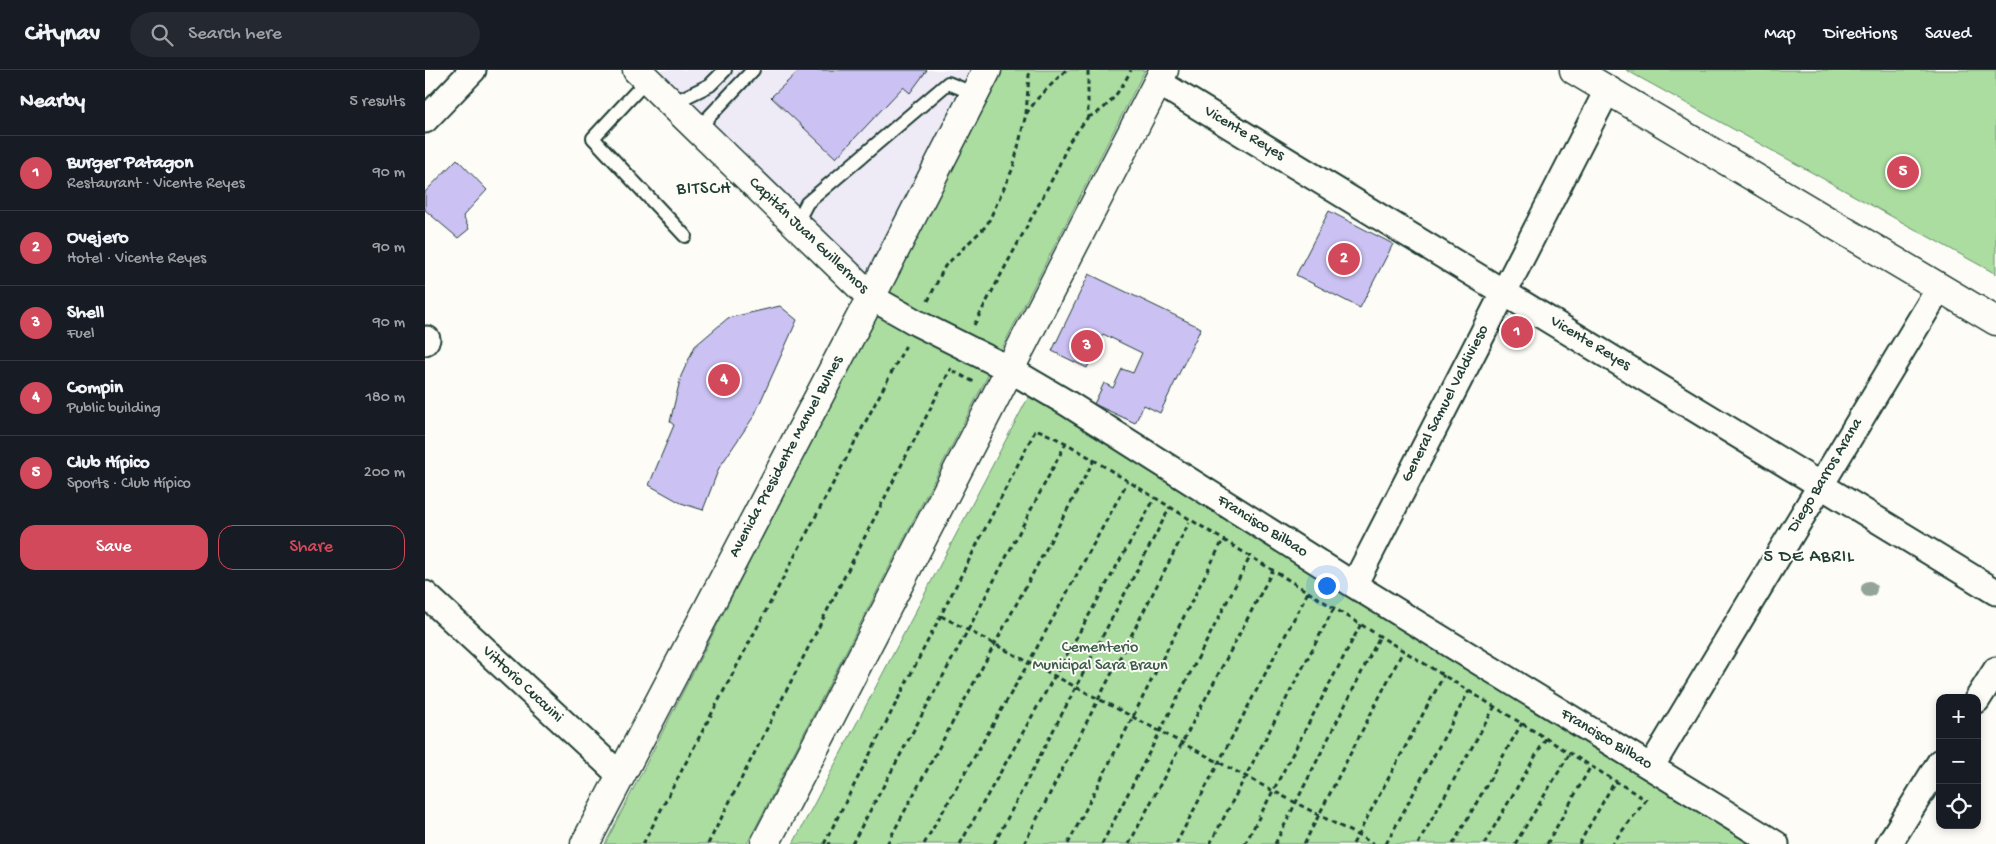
<!DOCTYPE html>
<meta charset="utf-8">
<style>
:root{--surface:#171b24;--page:#242831;--text:#f1f3f6;--muted:#9ea1a6;--line:#363941;--accent:#d1495b}
body{margin:0;font-family:"Gochi Hand",sans-serif;background:var(--page);color:var(--text)}
.controls{position:absolute;right:15px;bottom:15px;display:grid;overflow:hidden;border-radius:10px;box-shadow:0 2px 8px #0003}
.controls button{width:45px;height:45px;display:grid;place-items:center;padding:0;border:0;border-bottom:1px solid var(--line);background:var(--surface);color:var(--text);font:25px sans-serif}
.you{position:absolute;left:901px;top:515px;width:18px;height:18px;margin:-12px;border:4px solid #fff;border-radius:50%;background:#1a73e8;box-shadow:0 0 0 8px #1a73e833}
.badge{display:grid;place-items:center;width:32px;height:32px;border-radius:50%;background:var(--accent);color:#fff;font-size:16px;font-weight:700}
.pin{position:absolute;translate:-50% -50%;border:2px solid #fff;box-shadow:0 1px 5px #0006}
.list{margin:0;padding:0;list-style:none}
h2{display:flex;justify-content:space-between;align-items:center;height:65px;margin:0;padding:0 20px;font-size:21px}
h2 small{font-size:16px;font-weight:400;color:var(--muted)}
.list li{display:grid;grid-template-columns:32px 1fr auto;gap:15px;align-items:center;box-sizing:border-box;height:75px;padding:0 20px;border-top:1px solid var(--line)}
.list b{display:block;font-size:19px;white-space:nowrap}
.list p{margin:0;font-size:16px;white-space:nowrap;color:var(--muted)}
.list em{font-size:16px;font-style:normal;color:var(--muted)}
.actions{display:flex;gap:10px;padding:15px 20px}
.actions a{flex:1;padding:11px 0;border:1px solid var(--accent);border-radius:15px;text-align:center;font-size:18px;color:var(--accent)}
.actions .main{background:var(--accent);color:#fff}
.icon{flex:none;width:28px;height:28px;fill:none;stroke:currentColor;stroke-width:2;stroke-linecap:round;stroke-linejoin:round}
.map{position:relative;flex:none;width:1571px;height:774px;overflow:hidden}
header{display:flex;align-items:center;gap:30px;box-sizing:border-box;height:70px;padding:0 25px;background:var(--surface);border-bottom:1px solid var(--line)}
header strong{font-size:24px}
nav{display:flex;gap:28px;margin-inline-start:auto;font-size:18px}
.search{width:350px;height:45px;background:var(--page);display:flex;align-items:center;gap:12px;box-sizing:border-box;padding:0 18px;border-radius:28px;color:var(--muted);font-size:19px}
main{display:flex}
aside{flex:1;background:var(--surface)}
.map>svg:first-child{display:block}
.built{fill:#eeeaf6}
.green{fill:#aadd9f;stroke:#648d6a}
.building{fill:#cbc1f3;stroke:#1f3d34}
.lines{fill:none;stroke-linecap:round;stroke-linejoin:round}
.lane-casing{stroke:#1f3d34;stroke-width:16}
.street-casing{stroke:#1f3d34;stroke-width:29}
.secondary-casing{stroke:#1f3d34;stroke-width:31}
.primary-casing{stroke:#1f3d34;stroke-width:31}
.path{stroke:#1f3d34;stroke-width:3;stroke-dasharray:5 4;stroke-linecap:butt}
.lane{stroke:#fdfcf7;stroke-width:12}
.street{stroke:#fdfcf7;stroke-width:25}
.secondary{stroke:#fdfcf7;stroke-width:28}
.primary{stroke:#fdfcf7;stroke-width:28}
.tree{fill:#92a597}
.labels{text-anchor:middle;dominant-baseline:central;stroke-width:4;stroke-linejoin:round;paint-order:stroke}
.street-label{font-size:16px;fill:#1f3d34;stroke:#fdfcf7}
.park-label{font-size:16px;fill:#3b5d49;stroke:#fdfcf7}
.neighbourhood-label{font-size:18px;letter-spacing:1px;fill:#1f3d34;stroke:#fdfcf7}
</style>
<header>
<strong>Citynav</strong>
<div class="search"><svg class="icon" aria-label="search" viewBox="0 0 24 24"><circle cx="10" cy="10" r="6"/><path d="M15 15l6 6"/></svg>Search here</div>
<nav><a>Map</a><a>Directions</a><a>Saved</a></nav>
</header>
<main>
<aside>
<h2>Nearby<small>5 results</small></h2>
<ul class="list">
<li><span class="badge">1</span><div><b>Burger Patagon</b><p>Restaurant · Vicente Reyes</p></div><em>90 m</em></li>
<li><span class="badge">2</span><div><b>Ovejero</b><p>Hotel · Vicente Reyes</p></div><em>90 m</em></li>
<li><span class="badge">3</span><div><b>Shell</b><p>Fuel</p></div><em>90 m</em></li>
<li><span class="badge">4</span><div><b>Compin</b><p>Public building</p></div><em>180 m</em></li>
<li><span class="badge">5</span><div><b>Club Hípico</b><p>Sports · Club Hípico</p></div><em>200 m</em></li>
</ul>
<div class="actions"><a class="main">Save</a><a>Share</a></div>
</aside>
<div class="map">
<svg width="1571" height="774" viewBox="0 0 1571 774">
<rect width="100%" height="100%" fill="#fdfcf7"/>
<filter id="ink" filterUnits="userSpaceOnUse"><feTurbulence type="fractalNoise" baseFrequency=".02" numOctaves="2"/><feDisplacementMap in="SourceGraphic" scale="10" xChannelSelector="R" yChannelSelector="G"/><feConvolveMatrix kernelMatrix="1 2 1 2 8 2 1 2 1" color-interpolation-filters="sRGB"/></filter>
<g filter="url(#ink)">
<path class="built" d="M228,0H546L442,204Z"/>
<path class="green" d="M577,0H720L322,774H180Z
M1201,0H1571V204Z
M604,326L1265,730L1334,774H368Z"/>
<path class="building" d="M375,0H502L485,23L478,17L411,88L346,27Z
M32,89L62,120L38,146L44,159L33,168L0,140V122Z
M904,141L968,174L935,238L871,205Z
M664,204L776,258L735,343L719,335L710,353L669,334L679,313L688,318L697,299L708,303L717,283L678,264L662,298L627,281Z
M355,236L372,250L329,346L294,398L278,440L256,433L224,415L249,355L245,352L256,306L270,276L303,248Z"/>
<g class="lines">
<defs>
<path id="lane" d="M222,10L168,68L260,166
M246,34L285,15L300,0
M280,64L281,50L328,0
M371,154L382,133L523,13L550,24"/>
<path id="street" d="M733,12L1571,522
M0,50L48,0
M446,227L492,253L584,299L642,333L929,515L1351,774
M0,272L2,269
M929,515L1183,19
M0,524L195,705
M1552,630L1571,600
M1226,697L1515,217
M1464,774L1515,692"/>
<path id="secondary" d="M212,0L446,227
M1149,0L1571,251"/>
<path id="primary" d="M160,774L446,227L562,0
M340,774L739,0"/>
</defs>
<use href="#lane" class="lane-casing"/>
<use href="#street" class="street-casing"/>
<use href="#secondary" class="secondary-casing"/>
<use href="#primary" class="primary-casing"/>
<path class="path" d="M601,44L604,5L606,0
M663,47C682,41 697,18 706,0
M503,231L520,196L562,155L588,98L601,44L613,28L641,0
M549,255L631,102L644,72L663,47V0
M528,301L549,312
M516,546L949,774
M403,773L405,774
M218,774L481,275
M283,774L526,298
M399,774L611,359L641,373L1221,730L1187,774
M427,774L543,560L641,373
M462,774L669,390
M499,774L604,592L703,411
M535,774L730,428
M569,774L745,437
M599,774L764,453
M643,774L798,470
M677,774L825,487
M704,774L848,500
M751,774L883,522
M785,774L909,538
M820,774L936,554
M850,774L955,566
M879,774L978,581
M928,774L1019,605
M961,774L1044,621
M993,774L1070,636
M1028,774L1097,653
M1059,774L1121,668
M1090,774L1145,683
M1122,774L1166,696
M1154,774L1190,711"/>
<use href="#lane" class="lane"/>
<use href="#street" class="street"/>
<use href="#secondary" class="secondary"/>
<use href="#primary" class="primary"/>
</g>
<circle class="tree" cx="1444" cy="519" r="8"/>
</g>
<g class="labels">
<g class="street-label">
<text transform="translate(819 64) rotate(31)">Vicente Reyes</text>
<text transform="translate(383 166) rotate(44)">Capitán Juan Guillermos</text>
<text transform="translate(1165 274) rotate(31)">Vicente Reyes</text>
<text transform="translate(1021 334) rotate(-63)">General Samuel Valdivieso</text>
<text transform="translate(362 387) rotate(-62)">Avenida Presidente Manuel Bulnes</text>
<text transform="translate(1401 406) rotate(-59)">Diego Barros Arana</text>
<text transform="translate(837 457) rotate(32)">Francisco Bilbao</text>
<text transform="translate(97 615) rotate(43)">Vittorio Cuccuini</text>
<text transform="translate(1181 670) rotate(31)">Francisco Bilbao</text>
</g>
<g class="park-label">
<text x="675" y="578">Cementerio<tspan x="675" dy="18">Municipal Sara Braun</tspan></text>
</g>
<g class="neighbourhood-label">
<text x="279" y="119">BITSCH</text>
<text x="1384" y="487">5 DE ABRIL</text>
</g>
</g>
</svg>
<div class="controls">
<button>+</button>
<button>−</button>
<button><svg class="icon" aria-label="locate" viewBox="0 0 24 24"><circle cx="12" cy="12" r="6"/><path d="M12 2v4M12 18v4M2 12h4M18 12h4"/></svg></button>
</div>
<div class="you"></div>
<div class="pin badge" style="left:1092px;top:262px">1</div>
<div class="pin badge" style="left:919px;top:189px">2</div>
<div class="pin badge" style="left:662px;top:276px">3</div>
<div class="pin badge" style="left:299px;top:310px">4</div>
<div class="pin badge" style="left:1478px;top:102px">5</div>
</div>
</main>
